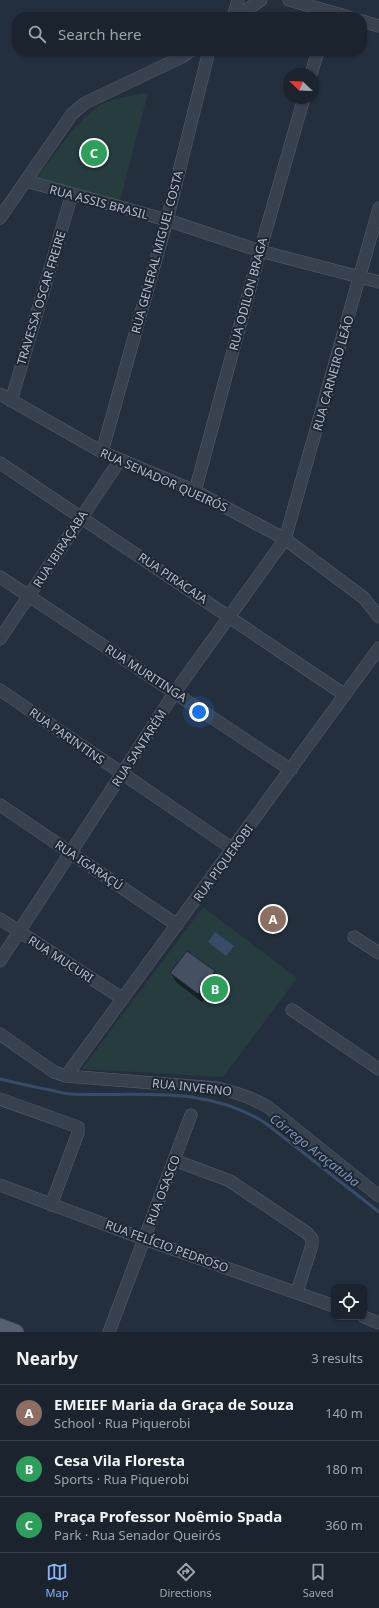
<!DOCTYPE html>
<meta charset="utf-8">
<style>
:root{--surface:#1b232e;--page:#282f3a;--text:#f1f3f6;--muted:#a0a4aa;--line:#39404a;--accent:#8ab4f8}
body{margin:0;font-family:"Noto Sans",sans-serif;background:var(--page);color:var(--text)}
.controls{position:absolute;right:12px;bottom:12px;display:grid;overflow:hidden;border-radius:8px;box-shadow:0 1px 3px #0004}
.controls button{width:36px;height:36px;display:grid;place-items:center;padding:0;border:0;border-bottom:1px solid var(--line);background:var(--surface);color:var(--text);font:20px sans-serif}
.compass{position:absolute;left:283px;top:68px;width:36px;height:36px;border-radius:50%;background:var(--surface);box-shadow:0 1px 3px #0004;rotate:293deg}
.you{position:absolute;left:199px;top:712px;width:14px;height:14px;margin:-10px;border:3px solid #fff;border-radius:50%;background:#1a73e8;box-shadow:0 0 0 6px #1a73e833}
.badge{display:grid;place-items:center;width:26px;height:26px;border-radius:50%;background:var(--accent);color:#fff;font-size:13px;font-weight:700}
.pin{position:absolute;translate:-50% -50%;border:2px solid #fff;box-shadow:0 1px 4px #0006}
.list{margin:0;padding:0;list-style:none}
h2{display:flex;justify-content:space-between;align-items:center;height:52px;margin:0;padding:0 16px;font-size:17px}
h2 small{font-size:13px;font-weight:400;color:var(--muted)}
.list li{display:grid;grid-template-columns:26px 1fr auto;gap:12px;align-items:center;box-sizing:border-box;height:56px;padding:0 16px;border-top:1px solid var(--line)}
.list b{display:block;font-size:15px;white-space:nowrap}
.list p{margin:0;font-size:13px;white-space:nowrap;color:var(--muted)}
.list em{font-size:13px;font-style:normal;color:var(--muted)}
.icon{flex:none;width:22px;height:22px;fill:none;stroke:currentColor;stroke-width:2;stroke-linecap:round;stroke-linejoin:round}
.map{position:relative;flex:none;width:379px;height:1332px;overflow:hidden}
.search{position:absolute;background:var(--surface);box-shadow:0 1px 3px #0004;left:12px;right:12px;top:12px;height:44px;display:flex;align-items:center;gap:10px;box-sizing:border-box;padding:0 14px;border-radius:16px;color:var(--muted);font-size:15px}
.sheet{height:220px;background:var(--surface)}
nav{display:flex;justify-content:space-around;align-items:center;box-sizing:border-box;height:56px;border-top:1px solid var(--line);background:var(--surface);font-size:11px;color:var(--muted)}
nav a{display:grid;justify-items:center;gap:2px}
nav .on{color:var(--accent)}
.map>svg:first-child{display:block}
.green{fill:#263c3f}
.water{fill:#394c67}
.shadow{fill:#0007}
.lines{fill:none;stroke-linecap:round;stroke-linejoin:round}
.stream{stroke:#394c67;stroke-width:3}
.building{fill:#455162;stroke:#1f2835}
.minor-casing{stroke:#565f6c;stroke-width:13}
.major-casing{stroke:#414a57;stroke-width:16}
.minor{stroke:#38414e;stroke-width:12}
.major{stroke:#56606e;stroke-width:15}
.labels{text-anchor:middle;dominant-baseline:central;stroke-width:4;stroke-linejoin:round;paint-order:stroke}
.street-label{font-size:12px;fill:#b4bcc9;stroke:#1d2633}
.water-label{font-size:13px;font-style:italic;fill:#7c92b1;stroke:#1d2633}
</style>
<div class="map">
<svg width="379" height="1332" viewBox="0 0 379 1332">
<rect width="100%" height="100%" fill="#242f3e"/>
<path class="green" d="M148,93L120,201L36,179C54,155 72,127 95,108C104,100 135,94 148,93Z
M203,907L297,978L223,1077L82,1069Z"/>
<path class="water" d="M215,932L234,946L226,956L208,942Z"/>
<path class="shadow" d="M214,972L219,980L213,987L220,995L213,1004L205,998L202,1002L176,982L171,973Z"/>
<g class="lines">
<path class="stream" d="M0,1079C17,1083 34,1087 50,1090C57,1091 64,1094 71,1094C139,1097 209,1084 268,1125L379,1212"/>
</g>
<path class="building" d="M187,951L215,971L198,994L170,973Z
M207,982L217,989L209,1000L199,992Z"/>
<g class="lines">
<defs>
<path id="minor" d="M289,0L349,17
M233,17L238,0
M236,17L261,0
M362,21L379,26
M311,74L318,51
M26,181L167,220L260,251L379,282
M0,218L72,114L85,103L182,57L190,51
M0,394L102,452L195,491L285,539L364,598L379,617
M11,401L72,194
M102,452L167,220L209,51
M0,463L345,695
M195,491L260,251L304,98
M0,577L291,770
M0,639L120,460
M0,690L233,849
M0,805L177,925
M0,919L123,999
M354,937L379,953
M0,961L175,692L285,539L379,208
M292,1010L379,1069
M0,1034L54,1072L66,1076L217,1088C236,1092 251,1097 268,1107L379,1196
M66,1076L379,648
M0,1099L78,1127V1133L51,1205
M174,1160L230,1181L307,1233L312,1239V1245L297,1292
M0,1185L144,1239L334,1306
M364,1317L379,1323
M109,1332L191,1115"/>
<path id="major" d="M0,1326L16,1332"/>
</defs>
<use href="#minor" class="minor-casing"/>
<use href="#major" class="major-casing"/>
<use href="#minor" class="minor"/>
<use href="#major" class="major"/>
</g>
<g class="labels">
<g class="street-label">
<text transform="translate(99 202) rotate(15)">RUA ASSIS BRASIL</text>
<text transform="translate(157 252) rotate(-75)">RUA GENERAL MIGUEL COSTA</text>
<text transform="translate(248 294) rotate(-75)">RUA ODILON BRAGA</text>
<text transform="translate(41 298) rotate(-73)">TRAVESSA OSCAR FREIRE</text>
<text transform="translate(333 373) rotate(-74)">RUA CARNEIRO LEÃO</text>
<text transform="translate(164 480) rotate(24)">RUA SENADOR QUEIRÓS</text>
<text transform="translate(60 549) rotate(-57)">RUA IBIRAÇABA</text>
<text transform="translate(173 578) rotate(34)">RUA PIRACAIA</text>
<text transform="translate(146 673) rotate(33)">RUA MURITINGA</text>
<text transform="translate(67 736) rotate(35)">RUA PARINTINS</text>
<text transform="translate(139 748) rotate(-57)">RUA SANTARÉM</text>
<text transform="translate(223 863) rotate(-54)">RUA PIQUEROBI</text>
<text transform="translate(89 865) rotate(34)">RUA IGARAÇÚ</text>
<text transform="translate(61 959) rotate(33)">RUA MUCURI</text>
<text transform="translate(192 1087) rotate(6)">RUA INVERNO</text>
<text transform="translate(163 1190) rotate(-69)">RUA OSASCO</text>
<text transform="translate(167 1246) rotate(20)">RUA FELÍCIO PEDROSO</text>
</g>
<g class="water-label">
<text transform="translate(315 1150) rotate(38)">Córrego Araçatuba</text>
</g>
</g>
</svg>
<div class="controls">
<button><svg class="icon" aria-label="locate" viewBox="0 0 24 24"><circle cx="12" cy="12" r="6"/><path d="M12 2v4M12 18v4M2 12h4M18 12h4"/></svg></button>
</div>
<svg class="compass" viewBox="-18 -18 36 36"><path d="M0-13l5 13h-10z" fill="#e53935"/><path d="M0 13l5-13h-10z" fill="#a0a4aa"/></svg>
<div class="you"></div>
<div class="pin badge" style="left:273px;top:919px;background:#8d6e63">A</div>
<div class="pin badge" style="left:215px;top:989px;background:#2e9e5b">B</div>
<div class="pin badge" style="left:94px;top:153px;background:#2e9e5b">C</div>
<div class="search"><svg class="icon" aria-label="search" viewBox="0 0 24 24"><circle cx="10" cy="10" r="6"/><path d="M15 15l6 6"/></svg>Search here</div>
</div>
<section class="sheet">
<h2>Nearby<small>3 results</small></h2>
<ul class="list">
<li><span class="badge" style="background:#8d6e63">A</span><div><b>EMEIEF Maria da Graça de Souza</b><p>School · Rua Piquerobi</p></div><em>140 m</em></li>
<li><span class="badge" style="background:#2e9e5b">B</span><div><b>Cesa Vila Floresta</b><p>Sports · Rua Piquerobi</p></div><em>180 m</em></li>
<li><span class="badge" style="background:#2e9e5b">C</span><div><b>Praça Professor Noêmio Spada</b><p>Park · Rua Senador Queirós</p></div><em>360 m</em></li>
</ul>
</section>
<nav>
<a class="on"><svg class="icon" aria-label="map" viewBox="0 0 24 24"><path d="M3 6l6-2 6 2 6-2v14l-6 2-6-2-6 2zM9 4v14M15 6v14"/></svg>Map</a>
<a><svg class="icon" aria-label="directions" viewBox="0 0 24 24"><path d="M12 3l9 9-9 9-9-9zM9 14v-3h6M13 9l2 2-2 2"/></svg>Directions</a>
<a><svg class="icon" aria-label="saved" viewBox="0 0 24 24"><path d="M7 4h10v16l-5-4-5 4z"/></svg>Saved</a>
</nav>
